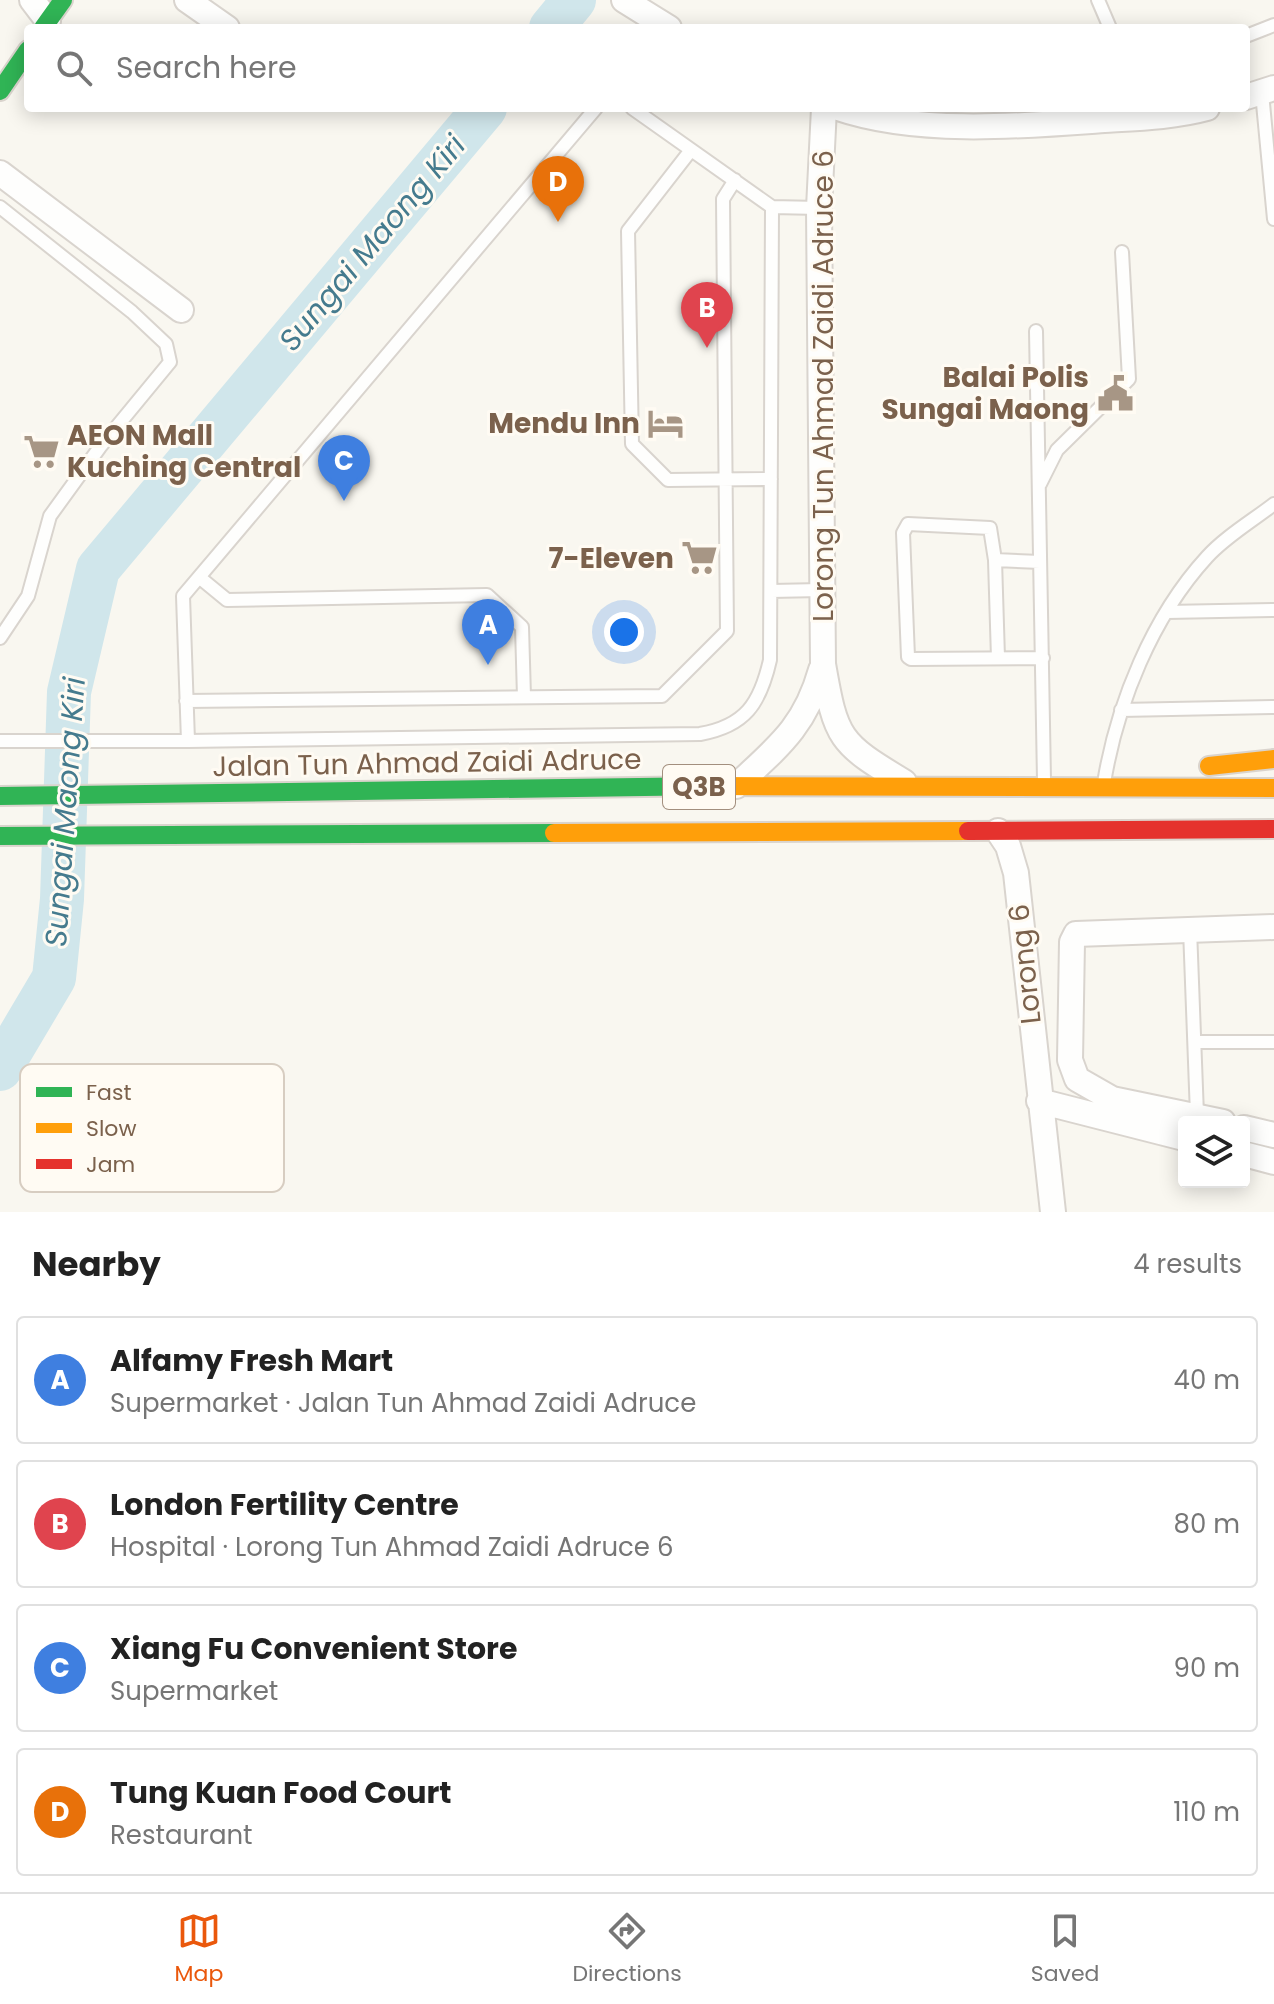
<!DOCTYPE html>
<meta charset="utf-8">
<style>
:root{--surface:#fff;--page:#f6f6f6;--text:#222;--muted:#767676;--line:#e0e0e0;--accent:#ea580c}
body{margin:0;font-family:Poppins,sans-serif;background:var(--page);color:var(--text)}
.controls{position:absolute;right:24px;bottom:24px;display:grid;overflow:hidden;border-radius:8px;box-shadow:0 4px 20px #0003}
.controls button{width:72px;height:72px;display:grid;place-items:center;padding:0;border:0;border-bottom:2px solid var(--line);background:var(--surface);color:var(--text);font:40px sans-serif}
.you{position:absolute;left:624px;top:632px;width:28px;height:28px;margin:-20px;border:6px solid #fff;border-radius:50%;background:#1a73e8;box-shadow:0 0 0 12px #1a73e833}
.badge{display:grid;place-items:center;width:52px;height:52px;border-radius:50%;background:var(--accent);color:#fff;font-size:26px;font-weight:700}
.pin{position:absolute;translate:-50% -66px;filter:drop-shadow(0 2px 4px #0008)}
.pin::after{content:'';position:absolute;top:42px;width:28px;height:24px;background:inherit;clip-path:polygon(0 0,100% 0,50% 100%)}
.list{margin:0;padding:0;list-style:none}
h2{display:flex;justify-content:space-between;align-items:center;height:104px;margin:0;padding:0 32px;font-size:34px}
h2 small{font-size:26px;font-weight:400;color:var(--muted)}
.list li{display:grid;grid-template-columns:52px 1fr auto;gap:24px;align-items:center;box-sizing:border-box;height:128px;margin:0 16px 16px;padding:0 16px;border:2px solid var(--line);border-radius:8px}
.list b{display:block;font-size:30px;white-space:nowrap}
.list p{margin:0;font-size:26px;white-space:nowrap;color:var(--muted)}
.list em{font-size:26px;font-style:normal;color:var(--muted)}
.icon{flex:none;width:44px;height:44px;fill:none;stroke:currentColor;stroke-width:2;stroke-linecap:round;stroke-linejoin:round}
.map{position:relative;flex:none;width:1274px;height:1212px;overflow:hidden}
.search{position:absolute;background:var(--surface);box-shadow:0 4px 20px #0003;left:24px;right:24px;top:24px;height:88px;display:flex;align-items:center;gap:20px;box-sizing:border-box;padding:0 28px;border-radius:8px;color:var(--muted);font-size:30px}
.sheet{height:680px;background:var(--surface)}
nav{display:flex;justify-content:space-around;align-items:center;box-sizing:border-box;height:112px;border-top:2px solid var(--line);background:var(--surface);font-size:22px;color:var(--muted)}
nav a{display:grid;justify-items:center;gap:4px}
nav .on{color:var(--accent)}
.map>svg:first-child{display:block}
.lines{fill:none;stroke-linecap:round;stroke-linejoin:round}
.river{stroke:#d0e6eb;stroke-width:44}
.lane-casing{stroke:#d9d4ce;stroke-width:16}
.street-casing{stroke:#d9d4ce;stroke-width:28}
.fast-casing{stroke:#dad4cd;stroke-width:22}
.slow-casing{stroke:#dad4cd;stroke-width:22}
.jam-casing{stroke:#dad4cd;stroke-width:22}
.lane{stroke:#fefefd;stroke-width:12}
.street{stroke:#fefefd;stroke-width:24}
.fast{stroke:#30b455;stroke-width:18}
.slow{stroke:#ff9f0a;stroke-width:18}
.jam{stroke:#e5322d;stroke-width:18}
.labels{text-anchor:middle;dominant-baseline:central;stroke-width:6;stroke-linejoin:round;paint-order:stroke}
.shield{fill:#fffbf3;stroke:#a38f7e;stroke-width:2}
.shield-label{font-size:26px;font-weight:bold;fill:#7b614c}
.poi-label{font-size:28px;font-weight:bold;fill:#7b614c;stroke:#fffbf3;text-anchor:end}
.street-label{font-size:28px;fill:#7b614c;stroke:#fffbf3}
.water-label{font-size:30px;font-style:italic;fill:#457b8e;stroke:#fffbf3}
.key{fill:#fffbf3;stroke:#d7cdc1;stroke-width:2}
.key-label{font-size:22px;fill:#7b614c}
</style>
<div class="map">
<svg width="1274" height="1212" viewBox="0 0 1274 1212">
<rect width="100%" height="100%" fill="#f9f7f0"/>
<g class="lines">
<path class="river" d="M551,28L574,0
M0,1069L54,978L62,899L69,692L98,569L485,108"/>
<defs>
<path id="lane" d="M1098,0L1110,28
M1246,36L1274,25
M1262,93L1274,219
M596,108L183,596L188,741L700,734C745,726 760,704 770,660L772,207L632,108
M691,150L628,231L632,444L668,480L771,479
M0,207L132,312L166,344L170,362L100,447L50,516L28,596L0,638
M772,207L819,208
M1036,331L1044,780
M1040,484L1057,450L1129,379L1122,252
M995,560L1040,562
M199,577L227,600L487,595L522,627L524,697
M771,591L821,590
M1167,612L1274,610
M998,658L995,560L990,528L908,524L903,533L908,657L911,659L1043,658
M186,701L662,696L727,631L723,199L735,180
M1121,710L1274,707
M0,741H188
M1104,783C1117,704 1152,617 1207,557C1225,537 1252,521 1274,504
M1190,929L1197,1115
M1197,1042H1274"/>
<path id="street" d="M32,0L48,21
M187,0L227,28
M624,0L669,28
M1246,97L1274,88
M824,108L819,208L823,664C836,739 839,743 904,782
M838,108C917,135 1022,126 1104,120C1138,118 1174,117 1207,108
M0,173L181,310
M736,786C778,747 805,727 821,670
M998,831L1008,846L1016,873L1053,1212
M1039,1101L1184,1138
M1223,1122L1112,1099L1077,1079L1070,1060L1072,942L1076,934L1274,927
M1244,1128L1274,1135
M1244,1154L1274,1162"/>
<path id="fast" d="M43,28L63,0
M0,91L28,50
M0,796L713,786
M0,836L554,833"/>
<path id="slow" d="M1209,766L1274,759
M713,786L1274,788
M554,833L968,831"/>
<path id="jam" d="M968,831L1274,829"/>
</defs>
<use href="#lane" class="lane-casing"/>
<use href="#street" class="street-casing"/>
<use href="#fast" class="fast-casing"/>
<use href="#slow" class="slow-casing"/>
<use href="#jam" class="jam-casing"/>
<use href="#lane" class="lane"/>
<use href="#street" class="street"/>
<use href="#fast" class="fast"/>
<use href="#slow" class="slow"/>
<use href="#jam" class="jam"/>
</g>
<defs>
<symbol id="civic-bare" viewBox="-9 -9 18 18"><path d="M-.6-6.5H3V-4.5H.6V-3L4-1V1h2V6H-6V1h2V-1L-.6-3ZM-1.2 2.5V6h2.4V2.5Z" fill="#a79685" stroke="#fffbf3" stroke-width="2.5" paint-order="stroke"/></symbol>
<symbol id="hotel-bare" viewBox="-9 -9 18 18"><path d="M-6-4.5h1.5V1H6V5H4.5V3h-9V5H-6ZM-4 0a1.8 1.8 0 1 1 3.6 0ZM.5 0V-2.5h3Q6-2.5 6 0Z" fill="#a79685" stroke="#fffbf3" stroke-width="2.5" paint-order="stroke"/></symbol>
<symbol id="supermarket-bare" viewBox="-9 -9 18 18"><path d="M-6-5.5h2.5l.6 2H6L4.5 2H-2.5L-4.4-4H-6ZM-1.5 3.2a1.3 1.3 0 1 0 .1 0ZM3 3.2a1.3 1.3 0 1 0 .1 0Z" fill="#a79685" stroke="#fffbf3" stroke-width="2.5" paint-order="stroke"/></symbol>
</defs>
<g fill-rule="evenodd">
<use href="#civic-bare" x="1090" y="368" width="51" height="51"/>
<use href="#hotel-bare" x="640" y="398" width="51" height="51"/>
<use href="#supermarket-bare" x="16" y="426" width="51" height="51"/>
<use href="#supermarket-bare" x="674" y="532" width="51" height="51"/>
</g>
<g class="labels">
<rect class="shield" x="663" y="765" width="72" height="44" rx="6"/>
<g class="shield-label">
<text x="699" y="787">Q3B</text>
</g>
<g class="poi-label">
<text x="1089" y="377">Balai Polis<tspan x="1089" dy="32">Sungai Maong</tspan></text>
<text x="640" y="423">Mendu Inn</text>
<text x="67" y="435" text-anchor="start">AEON Mall<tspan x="67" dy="32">Kuching Central</tspan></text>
<text x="674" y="558">7-Eleven</text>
</g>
<g class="street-label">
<text transform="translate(823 386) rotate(-90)">Lorong Tun Ahmad Zaidi Adruce 6</text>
<text transform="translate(427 763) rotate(-1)">Jalan Tun Ahmad Zaidi Adruce</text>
<text transform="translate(1025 964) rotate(-96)">Lorong 6</text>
</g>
<g class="water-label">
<text transform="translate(372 243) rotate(-50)">Sungai Maong Kiri</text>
<text transform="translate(65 812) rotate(-86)">Sungai Maong Kiri</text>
</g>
</g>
<rect x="20" y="1064" width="264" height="128" rx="12" class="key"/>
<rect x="36" y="1087" width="36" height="10" fill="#30b455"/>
<rect x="36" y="1123" width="36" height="10" fill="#ff9f0a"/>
<rect x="36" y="1159" width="36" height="10" fill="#e5322d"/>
<g class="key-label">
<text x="86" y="1100">Fast</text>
<text x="86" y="1136">Slow</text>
<text x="86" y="1172">Jam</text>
</g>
</svg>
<div class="controls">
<button><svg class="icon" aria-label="layers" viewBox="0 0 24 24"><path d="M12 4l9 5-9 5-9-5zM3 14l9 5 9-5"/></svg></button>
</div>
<div class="you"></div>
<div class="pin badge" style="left:488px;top:665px;background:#3f7fe0">A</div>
<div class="pin badge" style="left:707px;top:348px;background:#e0444e">B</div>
<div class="pin badge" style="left:344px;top:501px;background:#3f7fe0">C</div>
<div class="pin badge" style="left:558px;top:222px;background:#e8710a">D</div>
<div class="search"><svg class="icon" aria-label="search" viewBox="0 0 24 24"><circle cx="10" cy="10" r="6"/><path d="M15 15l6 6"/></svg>Search here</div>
</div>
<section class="sheet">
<h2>Nearby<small>4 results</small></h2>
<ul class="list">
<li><span class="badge" style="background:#3f7fe0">A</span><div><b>Alfamy Fresh Mart</b><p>Supermarket · Jalan Tun Ahmad Zaidi Adruce</p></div><em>40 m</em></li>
<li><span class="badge" style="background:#e0444e">B</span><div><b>London Fertility Centre</b><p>Hospital · Lorong Tun Ahmad Zaidi Adruce 6</p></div><em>80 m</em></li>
<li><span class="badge" style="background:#3f7fe0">C</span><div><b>Xiang Fu Convenient Store</b><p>Supermarket</p></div><em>90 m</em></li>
<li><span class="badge" style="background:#e8710a">D</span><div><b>Tung Kuan Food Court</b><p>Restaurant</p></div><em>110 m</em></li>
</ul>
</section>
<nav>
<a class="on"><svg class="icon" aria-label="map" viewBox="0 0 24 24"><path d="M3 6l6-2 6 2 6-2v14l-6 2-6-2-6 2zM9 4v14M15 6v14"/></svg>Map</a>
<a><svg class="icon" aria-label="directions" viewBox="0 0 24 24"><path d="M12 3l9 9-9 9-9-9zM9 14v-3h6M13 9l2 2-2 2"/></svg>Directions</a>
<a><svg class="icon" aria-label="saved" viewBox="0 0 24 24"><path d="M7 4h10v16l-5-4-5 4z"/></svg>Saved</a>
</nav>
